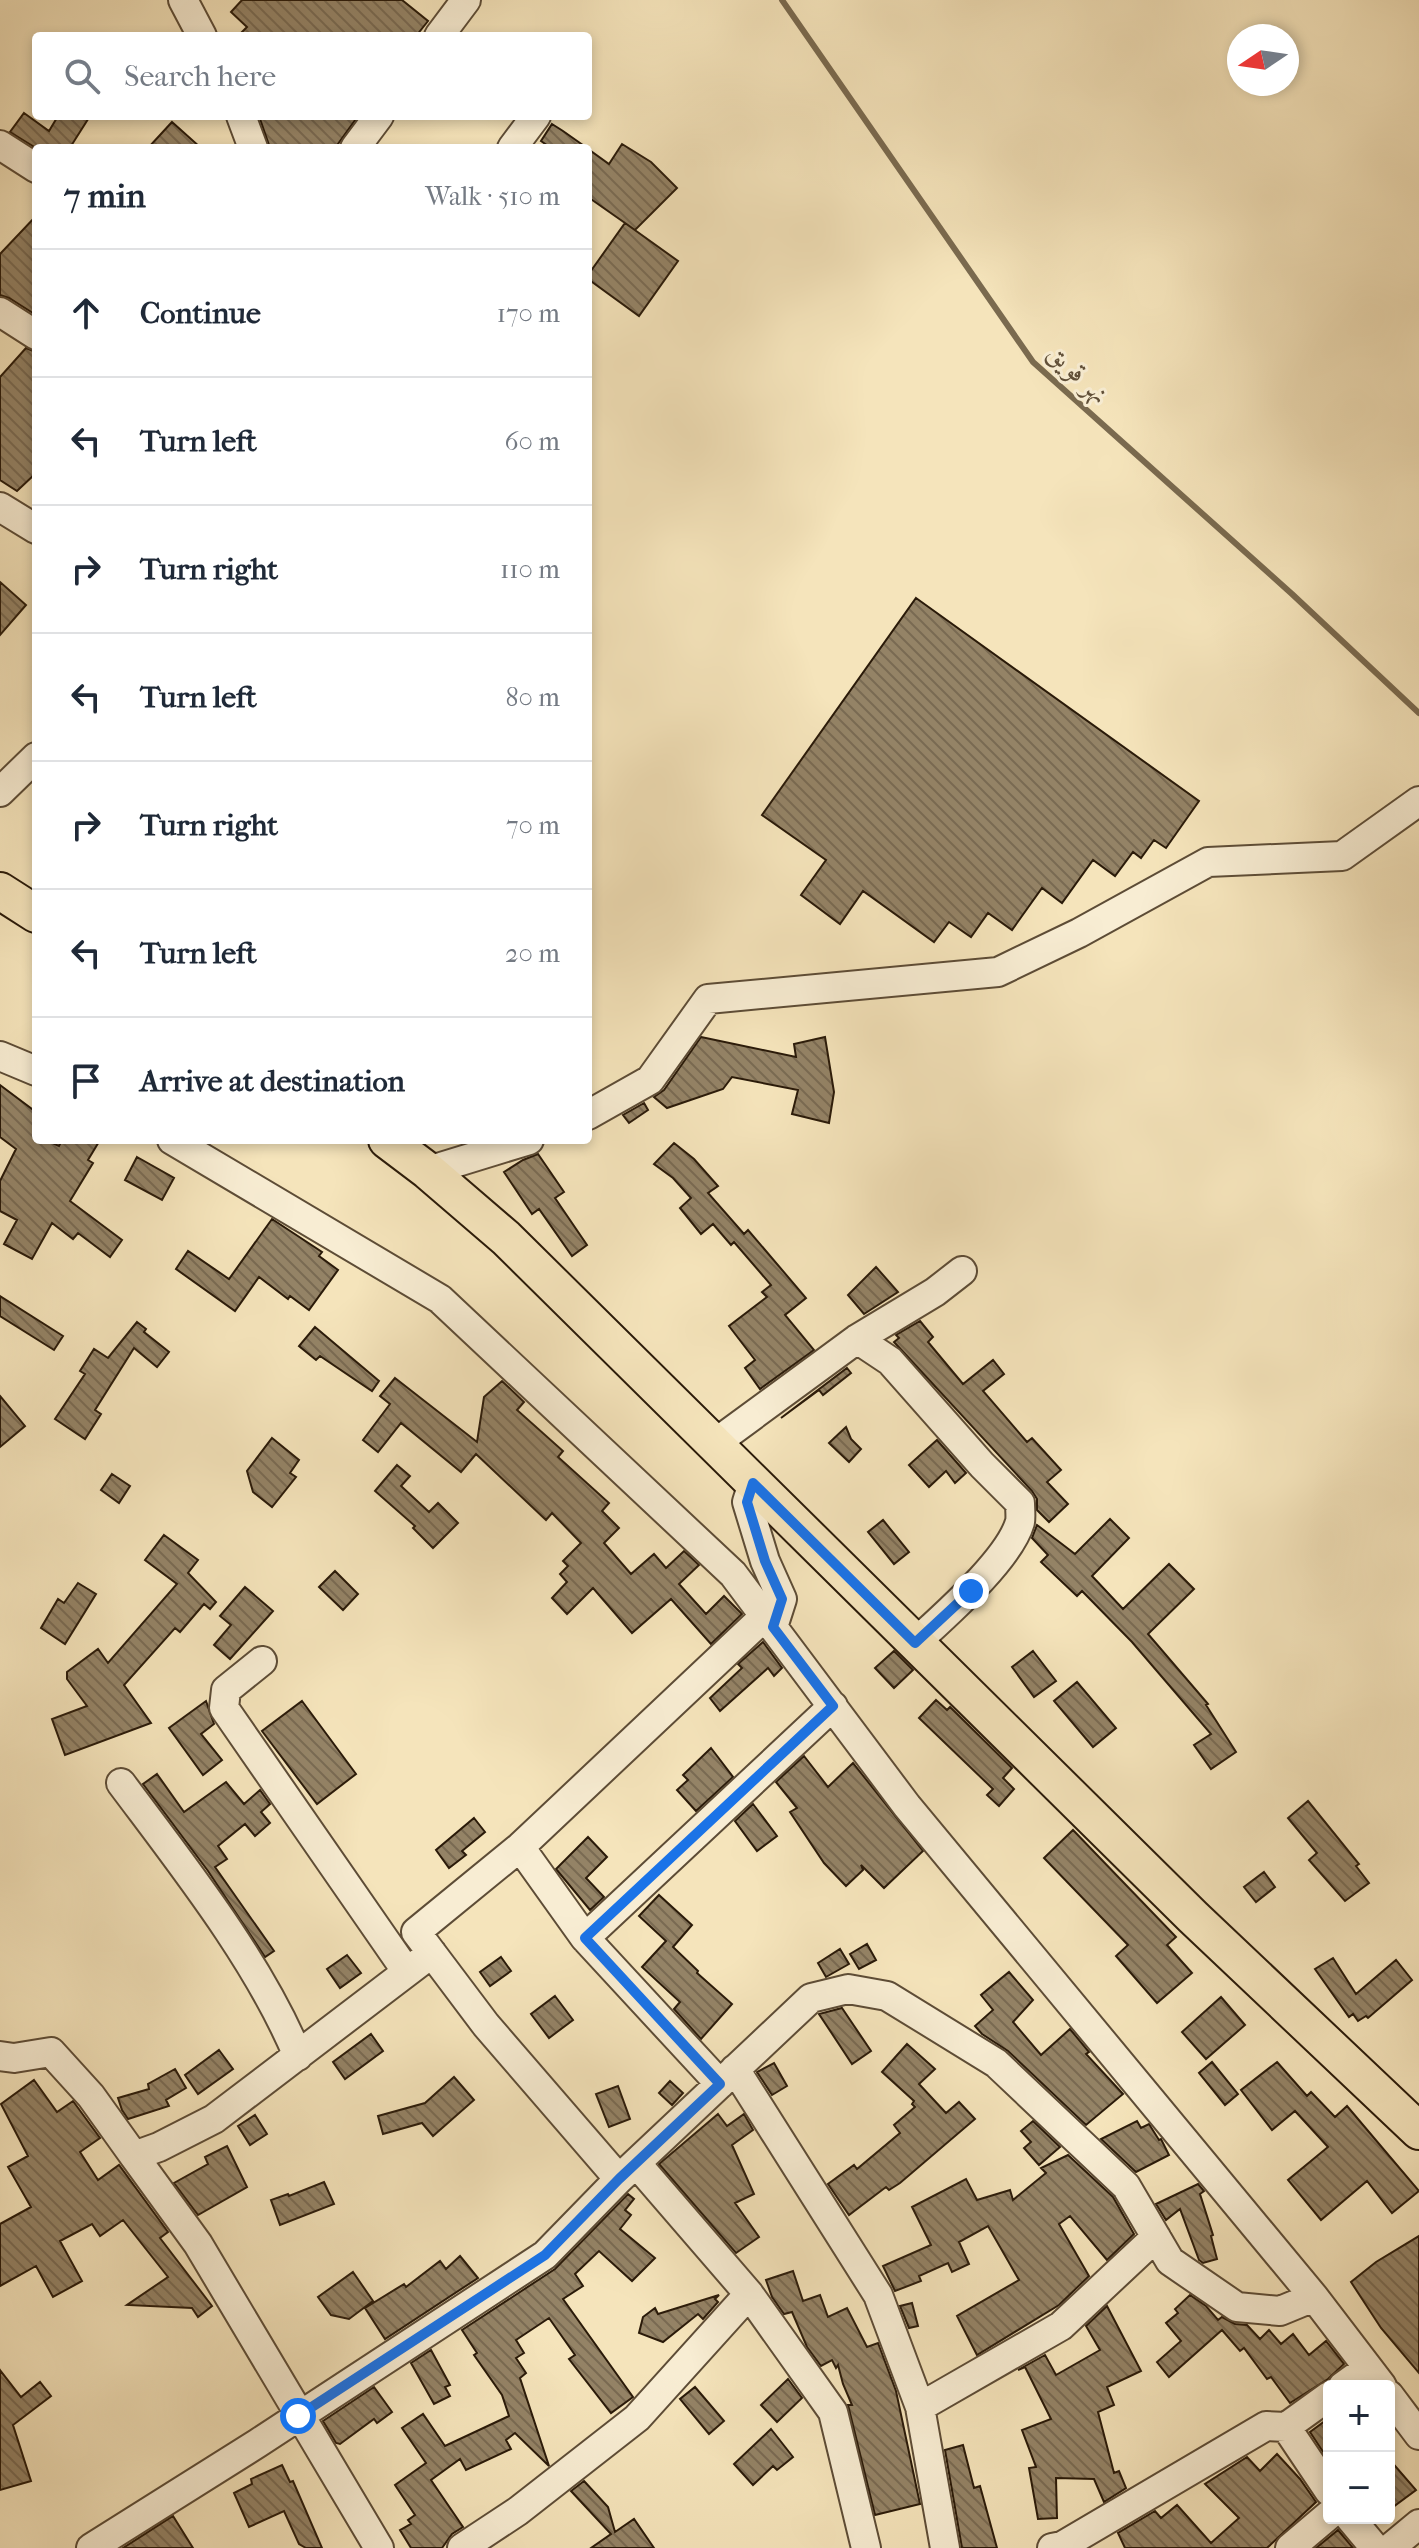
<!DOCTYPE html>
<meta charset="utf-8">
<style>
:root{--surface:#fff;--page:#f2f2f3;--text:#1f2937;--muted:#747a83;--line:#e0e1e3}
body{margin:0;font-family:"IM FELL French Canon",Amiri,serif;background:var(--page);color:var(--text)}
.controls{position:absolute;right:24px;bottom:24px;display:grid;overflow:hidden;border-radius:8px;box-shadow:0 4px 12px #0003}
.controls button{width:72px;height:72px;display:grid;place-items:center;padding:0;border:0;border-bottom:2px solid var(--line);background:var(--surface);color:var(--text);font:40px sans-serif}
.compass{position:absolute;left:1227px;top:24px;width:72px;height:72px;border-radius:50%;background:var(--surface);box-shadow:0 4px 12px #0003;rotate:257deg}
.stop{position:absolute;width:24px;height:24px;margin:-18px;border:6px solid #1a73e8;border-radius:50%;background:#fff}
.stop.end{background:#1a73e8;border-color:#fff;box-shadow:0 2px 8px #0008}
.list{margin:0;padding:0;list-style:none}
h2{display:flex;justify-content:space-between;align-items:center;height:104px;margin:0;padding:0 32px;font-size:34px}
h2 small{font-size:26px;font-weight:400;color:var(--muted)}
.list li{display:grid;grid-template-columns:52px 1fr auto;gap:24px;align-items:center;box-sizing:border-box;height:128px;padding:0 32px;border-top:2px solid var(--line)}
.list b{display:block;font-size:30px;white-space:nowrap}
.list em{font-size:26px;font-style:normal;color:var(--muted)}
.icon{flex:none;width:44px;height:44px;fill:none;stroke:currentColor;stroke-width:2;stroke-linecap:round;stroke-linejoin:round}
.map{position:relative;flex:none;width:1419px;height:2548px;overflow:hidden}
.search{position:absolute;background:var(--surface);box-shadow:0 4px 12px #0003;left:32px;top:32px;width:560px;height:88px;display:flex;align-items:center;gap:20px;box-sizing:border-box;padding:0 28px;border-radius:8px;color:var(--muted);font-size:30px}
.panel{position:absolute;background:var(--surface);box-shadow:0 4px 12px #0003;left:32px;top:144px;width:560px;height:1000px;border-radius:8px}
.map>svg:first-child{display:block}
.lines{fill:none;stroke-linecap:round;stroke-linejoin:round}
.stream{stroke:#7a6a4f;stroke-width:6}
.building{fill:url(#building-back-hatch);stroke:#2a1a09;stroke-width:2}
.minor-casing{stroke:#5d4c36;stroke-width:32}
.major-casing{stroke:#2a1a09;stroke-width:40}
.minor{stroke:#f8edd3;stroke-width:28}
.major{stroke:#f5e4bb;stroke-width:36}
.route{stroke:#1a73e8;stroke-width:10}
.labels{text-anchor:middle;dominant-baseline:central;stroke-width:6;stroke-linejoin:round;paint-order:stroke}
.water-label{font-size:28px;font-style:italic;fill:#604f38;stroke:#f8edd3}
</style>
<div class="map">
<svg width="1419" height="2548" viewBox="0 0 1419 2548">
<defs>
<pattern id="building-back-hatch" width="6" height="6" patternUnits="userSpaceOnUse" patternTransform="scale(2)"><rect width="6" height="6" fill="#948366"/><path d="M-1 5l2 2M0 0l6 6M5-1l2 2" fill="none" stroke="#796a52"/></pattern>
</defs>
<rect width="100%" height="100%" fill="#f5e4bb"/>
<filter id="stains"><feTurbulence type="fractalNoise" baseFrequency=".0025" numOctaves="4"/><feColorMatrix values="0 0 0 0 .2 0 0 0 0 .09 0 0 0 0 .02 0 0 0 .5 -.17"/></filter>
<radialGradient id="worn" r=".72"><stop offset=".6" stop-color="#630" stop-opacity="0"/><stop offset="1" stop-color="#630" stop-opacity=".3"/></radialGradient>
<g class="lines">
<path class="stream" d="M782,0L1033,362L1292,594L1419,713"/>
</g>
<path class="building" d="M242,0H402L428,21L416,36H238L247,27L231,12Z
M24,113L49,131L58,116H90L71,146L73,148H36L10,132Z
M259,116H358L335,148H270Z
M172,122L201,148H148Z
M552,124L563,131L587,148H551L541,141Z
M622,144L651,162L677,188L635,230L588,197V149L609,164Z
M36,216V315L9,298L0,295V254Z
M625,223L678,261L639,316L588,279V275Z
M26,348L36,352V473L17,491L0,480V377Z
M0,582L26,605L0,635Z
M916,598L1199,801L1166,848L1154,840L1141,858L1133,852L1115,876L1093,860L1062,903L1042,888L1012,930L988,913L971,937L949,922L934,942L863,891L840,924L801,895L826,860L762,815Z
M701,1037L796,1057L794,1044L825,1037L834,1092L829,1123L792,1114L798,1090L732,1077L723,1089L667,1108L654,1097L664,1090Z
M0,1085L36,1112V1140H46L59,1146L62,1140H100L88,1160L93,1163L70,1201L122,1240L110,1257L78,1233L73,1239L52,1223L32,1259L4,1244L17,1220L0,1211V1181L16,1149L0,1137Z
M644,1103L648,1110L629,1123L623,1115Z
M674,1143L694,1159L718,1186L708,1193L744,1234L748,1230L806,1298L785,1315L814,1350L760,1389L745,1368L755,1360L729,1326L767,1297L762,1292L771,1285L734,1242L731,1245L713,1224L701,1234L680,1208L691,1198L673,1178L654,1164Z
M538,1154L564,1192L555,1198L587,1245L572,1256L539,1209L532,1214L504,1172L523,1160Z
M137,1157L174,1178L162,1200L125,1180Z
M272,1219L322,1252L319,1256L338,1270L309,1310L290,1296L288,1299L259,1277L235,1311L176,1269L188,1251L229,1279Z
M876,1267L898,1292L864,1314L848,1295Z
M0,1296L63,1336L54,1350L0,1316Z
M920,1321L933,1337L928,1342L963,1384L993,1360L1004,1374L983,1391L1027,1442L1032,1438L1061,1470L1047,1482L1068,1504L1049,1522L1037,1510V1499L1032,1491L894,1342L899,1338L896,1335Z
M137,1322L146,1329L144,1332L169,1352L157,1367L134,1348L95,1410L101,1414L85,1439L55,1419L85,1374L80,1371L94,1349L108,1358Z
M315,1327L379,1381L372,1391L320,1356L316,1360L299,1346Z
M847,1368L851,1373L823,1395L819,1390L781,1418Z
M395,1378L477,1442L484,1397L502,1381L524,1402L517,1410L563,1451L558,1457L609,1503L602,1511L619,1528L604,1543L631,1574L654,1554L666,1568L684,1551L699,1565L679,1584L706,1614L724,1596L742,1614L711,1644L671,1599L632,1633L593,1588L567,1614L552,1598L567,1582L560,1574L568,1566L563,1561L581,1543L552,1513L546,1520L476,1454L461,1472L401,1423L378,1452L363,1440L390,1404L380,1396Z
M0,1396L25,1426L0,1447Z
M846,1427L851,1439L861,1449L849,1462L829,1443Z
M272,1438L299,1460L290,1473L296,1477L272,1507L253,1492L247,1471Z
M937,1440L966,1473L955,1483L946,1471L929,1487L909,1465Z
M397,1465L410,1476L401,1486L429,1512L438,1503L458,1523L433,1548L413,1528L415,1526L375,1491Z
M112,1474L130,1486L119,1503L101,1490Z
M1110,1519L1129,1538L1092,1576L1123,1609L1169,1564L1194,1589L1148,1634L1208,1704L1206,1705L1236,1752L1211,1769L1194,1745L1211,1734L1132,1642L1082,1591L1077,1596L1041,1562L1048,1555L1032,1538L1037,1525L1075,1554Z
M883,1520L909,1552L894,1564L868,1532Z
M164,1535L198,1560L188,1573L216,1602L210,1609L204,1604L180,1632L175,1628L124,1685L151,1723L65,1755L52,1719L87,1706L67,1679V1672L98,1649L108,1663L177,1584L145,1560Z
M335,1571L358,1594L343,1610L319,1587Z
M78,1583L96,1594L65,1644L41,1628L58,1599L64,1603Z
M245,1587L273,1611L230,1659L214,1645L231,1625L220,1616Z
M763,1642L782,1668L774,1676L768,1668L720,1711L710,1698L742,1668L738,1664Z
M894,1651L913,1670L894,1688L875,1668Z
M1033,1651L1056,1681L1034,1697L1012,1667Z
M1077,1682L1116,1728L1093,1747L1054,1701Z
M936,1700L947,1710L950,1707L1012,1768L1003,1778L1014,1789L999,1806L987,1795L993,1789L919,1718Z
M206,1701L214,1724L201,1734L222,1760L203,1775L169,1728Z
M302,1701L356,1774L317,1804L262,1731Z
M711,1748L733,1777L696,1811L677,1790L688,1780L683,1775Z
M804,1756L828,1787L853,1763L923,1851L884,1888L861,1865L863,1870L846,1886L824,1863L790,1812L797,1808L776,1782Z
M157,1774L184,1812L226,1782L244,1804L260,1790L270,1804L261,1812L270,1823L255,1836L245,1824L218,1846L227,1859L215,1867L274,1951L265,1957L208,1871L143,1784Z
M1308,1801L1359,1864L1356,1866L1369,1883L1345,1901L1309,1860L1317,1853L1288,1818Z
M753,1804L777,1836L757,1851L735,1821Z
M474,1818L485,1832L462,1851L466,1855L449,1868L436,1850Z
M1073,1830L1176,1937L1167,1945L1192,1973L1157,2003L1116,1956L1128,1945L1044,1858Z
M588,1837L607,1857L586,1878L604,1897L590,1910L556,1869Z
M1264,1872L1275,1887L1256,1902L1244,1887Z
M659,1895L692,1925L673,1947L698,1971L697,1973L732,2004L701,2039L674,2009L680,2002L642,1967L666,1941L639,1916Z
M867,1944L876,1960L859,1969L850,1954Z
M840,1949L849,1964L826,1977L818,1963Z
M347,1955L361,1973L340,1988L327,1969Z
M501,1957L511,1971L490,1986L480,1972Z
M1333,1958L1356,1994L1396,1960L1412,1980L1368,2018L1366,2016L1358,2021L1353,2014L1349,2017L1315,1969Z
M1009,1972L1033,2000L1013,2022L1041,2055L1070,2029L1089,2052L1086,2054L1123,2094L1086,2125L1008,2051L982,2034L975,2026L993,2010L981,1995Z
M555,1996L573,2020L549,2038L531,2014Z
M1221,1997L1245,2025L1206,2059L1182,2032Z
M842,2008L871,2051L852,2064L819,2014Z
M371,2034L383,2051L345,2079L333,2062Z
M907,2044L935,2069L919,2084L946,2113L959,2102L975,2119L900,2183L889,2190L886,2187L849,2215L828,2184L854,2165L857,2169L900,2133L894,2125L915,2107L912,2104L914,2101L882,2072Z
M219,2050L233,2069L198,2094L185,2075Z
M1212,2062L1238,2094L1225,2105L1199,2073Z
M1277,2062L1307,2096L1311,2092L1335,2117L1347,2106L1419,2191L1392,2213L1367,2181L1321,2220L1288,2180L1328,2147L1295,2111L1272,2130L1241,2090Z
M774,2063L787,2086L772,2095L757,2072Z
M175,2069L186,2088L166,2100L169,2106L128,2119L122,2110L118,2098L149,2089L148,2084Z
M454,2077L474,2100L433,2136L422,2123L383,2134L378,2116L425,2103Z
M34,2080L57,2112L73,2101L100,2138L80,2152L98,2180L119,2165L168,2232L160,2238L212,2306L198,2317L192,2308L127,2305L168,2277L123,2220L100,2236L92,2224L60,2241L82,2281L53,2297L36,2266L0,2286V2224L31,2207L8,2167L28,2156L1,2104Z
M670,2081L683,2093L672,2105L659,2093Z
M618,2086L630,2119L609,2127L596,2094Z
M718,2114L727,2126L744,2114L753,2130L732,2145L754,2194L735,2203L759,2237L736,2253L659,2164Z
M255,2115L267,2134L250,2145L238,2126Z
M1033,2121L1060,2147L1039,2165L1024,2148L1031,2142L1021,2131Z
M1137,2121L1141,2128L1149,2124L1159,2140L1161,2139L1169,2155L1136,2172L1101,2139Z
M227,2146L247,2187L198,2215L174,2183L208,2164L205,2157Z
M1068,2155L1113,2197L1134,2234L1107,2260L1070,2216L1059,2224L1089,2276L1059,2305L977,2355L957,2316L1019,2280L988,2226L959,2242L969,2264L952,2272L948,2263L919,2276L921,2281L895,2291L883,2266L931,2245L912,2207L966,2179L977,2200L1010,2190L1013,2200L1046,2173L1041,2168Z
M324,2182L334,2204L280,2225L271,2200L288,2194L289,2196Z
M1198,2184L1204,2191L1200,2194L1213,2235L1211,2236L1217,2259L1203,2263L1199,2260L1180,2209L1166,2220L1156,2204Z
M628,2194L634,2199L625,2210L631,2215L620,2229L655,2258L632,2281L599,2251L575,2274L583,2286L563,2299L633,2397L611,2413L569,2359L575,2355L549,2318L516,2340L524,2353L516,2358L526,2373L520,2378L549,2466L515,2433L506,2440L511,2449L466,2470L460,2459L431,2480L463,2527L452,2534L442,2548H411L400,2530L411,2524L408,2520L415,2515L395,2485L426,2463L402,2428L423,2414L445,2446L509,2416L502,2395L474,2355L477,2353L462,2330L555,2269Z
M1419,2236V2373L1381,2328L1351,2282L1376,2262Z
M460,2256L478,2278L385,2339L365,2308L404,2284L406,2287L440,2261L446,2269Z
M793,2271L803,2301L820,2295L828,2317L847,2308L867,2347L878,2343L896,2391L920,2504L875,2515L848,2405H852L843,2384L838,2365L836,2368L832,2360L821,2366L807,2347L792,2312L784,2314L772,2297L766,2280Z
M353,2272L373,2301L349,2319L331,2315L318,2297Z
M719,2295L715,2299L718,2302L703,2319L698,2314L663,2342L639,2333L643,2317L655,2308L658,2314Z
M1190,2295L1206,2306L1218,2320L1222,2317L1235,2324L1247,2325L1260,2339L1269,2330L1281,2344L1293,2334L1309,2355L1326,2341L1344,2364L1328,2379L1290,2403L1271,2377L1267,2379L1244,2348L1240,2351L1222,2330L1169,2377L1157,2362L1181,2341L1166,2323L1178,2313L1175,2309Z
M912,2303L918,2326L909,2328L900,2306Z
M1107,2306L1141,2371L1107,2387L1114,2405L1098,2412L1114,2473L1119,2471L1126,2488L1104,2502L1094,2479L1056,2478L1057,2518L1038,2519L1029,2468L1036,2467L1022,2430L1051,2419L1025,2367L1018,2370L1045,2355L1056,2375L1100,2350L1086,2326Z
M431,2350L450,2385L445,2387L450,2396L434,2404L411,2363Z
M0,2370L21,2397L40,2382L51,2396L13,2425L31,2481L0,2490Z
M788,2379L802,2398L777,2422L761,2405Z
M374,2387L392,2412L377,2423L374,2419L340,2444L336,2443L323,2421Z
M695,2387L724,2421L709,2434L680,2399Z
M1329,2418V2461L1310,2432Z
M771,2429L793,2457L777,2470L773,2466L753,2485L734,2464Z
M963,2445L974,2488L980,2486L997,2548H962L945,2450Z
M1277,2454L1300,2479L1316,2502L1267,2548H1125L1118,2533L1155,2511L1161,2518L1177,2505L1211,2543L1239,2518L1205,2484L1247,2457L1260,2471Z
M1389,2459L1416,2490L1389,2510Z
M282,2465L290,2482L293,2481L322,2548H306L299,2544L284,2511L249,2527L234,2493L252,2484L251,2479Z
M584,2481L608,2507L615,2532L634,2519L654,2548H591L611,2534L571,2491Z
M173,2516L193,2548H123Z
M1338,2530L1353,2548H1316Z"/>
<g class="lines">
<defs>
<path id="minor" d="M183,0L202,36
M439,36L466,0
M241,116L253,148
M0,145L36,168
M355,148L379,116
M512,148L536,116
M0,312L36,335
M0,507L36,529
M0,792L36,757
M0,1056L36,1071
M588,1115L650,1080L708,999L998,972L1079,933L1208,862L1342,856L1419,801
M172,1140L440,1299L733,1574L907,1806L1314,2297L1382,2386
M428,1171L529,1140
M857,1339L890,1361L982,1465L1020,1503C1020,1509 1021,1517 1020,1522C1009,1560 944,1616 915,1643
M714,1444L857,1339L935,1292L962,1271
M753,1483L747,1502L765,1561L782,1599L773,1627
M262,1661L226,1690L224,1708L407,1972
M121,1783C183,1866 258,1960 298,2056
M520,1847L585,1938
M0,2056L14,2058L51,2052L91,2096L134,2156L159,2147L214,2119L432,1953
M735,2069L878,2295L920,2407L945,2548
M720,2084L585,1938L833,1706
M134,2156L198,2244L379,2548
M636,2163L749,2294L833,2412L866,2548
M619,2179L486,2025L416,1932L520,1847L765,1616
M1343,2386L1368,2368
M1389,2395L1419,2435
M920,2407L1061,2326L1156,2237
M1286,2427L1329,2491
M1350,2518L1375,2548
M91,2548L258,2443L545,2255L619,2179L811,1998L848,1989L887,1996L996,2063L1126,2186L1170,2261L1237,2307L1280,2311L1314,2297
M462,2548L518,2511L637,2418L749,2294
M1052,2548L1062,2546L1266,2426L1286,2427L1329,2396
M1290,2548L1329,2515
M1390,2548L1419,2524"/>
<path id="major" d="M0,891L36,914
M387,1140L428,1171L506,1238L1193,1917L1419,2131"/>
</defs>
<use href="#minor" class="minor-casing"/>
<use href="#major" class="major-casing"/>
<use href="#minor" class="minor"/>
<use href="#major" class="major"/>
</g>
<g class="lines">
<path class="route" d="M298,2416L545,2255L619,2179L720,2084L585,1938L833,1706L773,1627L782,1599L765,1561L747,1502L753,1483L915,1643L971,1591"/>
</g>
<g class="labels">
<g class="water-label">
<text transform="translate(1079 373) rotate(44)">نهر قويق</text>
</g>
</g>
<rect width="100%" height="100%" filter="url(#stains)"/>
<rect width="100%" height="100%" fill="url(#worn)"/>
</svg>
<div class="controls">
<button>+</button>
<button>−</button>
</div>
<svg class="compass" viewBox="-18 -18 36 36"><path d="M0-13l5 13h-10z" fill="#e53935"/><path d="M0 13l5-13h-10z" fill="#747a83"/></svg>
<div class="stop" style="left:298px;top:2416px"></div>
<div class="stop end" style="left:971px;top:1591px"></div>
<div class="search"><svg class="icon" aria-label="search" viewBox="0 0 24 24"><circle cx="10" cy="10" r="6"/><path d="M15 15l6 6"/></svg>Search here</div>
<section class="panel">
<h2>7 min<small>Walk · 510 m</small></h2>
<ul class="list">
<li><svg class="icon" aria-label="ahead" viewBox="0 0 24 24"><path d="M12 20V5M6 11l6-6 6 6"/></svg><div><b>Continue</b></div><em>170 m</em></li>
<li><svg class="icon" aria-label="left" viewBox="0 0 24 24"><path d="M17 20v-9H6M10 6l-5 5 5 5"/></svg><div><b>Turn left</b></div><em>60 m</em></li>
<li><svg class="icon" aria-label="right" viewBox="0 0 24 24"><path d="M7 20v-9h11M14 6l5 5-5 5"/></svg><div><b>Turn right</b></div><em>110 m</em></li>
<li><svg class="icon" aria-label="left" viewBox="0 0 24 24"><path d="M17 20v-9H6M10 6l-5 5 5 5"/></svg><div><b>Turn left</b></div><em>80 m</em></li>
<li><svg class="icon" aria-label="right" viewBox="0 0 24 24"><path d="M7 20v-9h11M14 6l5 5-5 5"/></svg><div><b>Turn right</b></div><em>70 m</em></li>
<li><svg class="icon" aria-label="left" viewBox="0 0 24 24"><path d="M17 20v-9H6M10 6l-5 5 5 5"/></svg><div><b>Turn left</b></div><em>20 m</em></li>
<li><svg class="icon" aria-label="arrive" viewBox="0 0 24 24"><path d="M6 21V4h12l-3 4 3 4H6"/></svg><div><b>Arrive at destination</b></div></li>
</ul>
</section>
</div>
